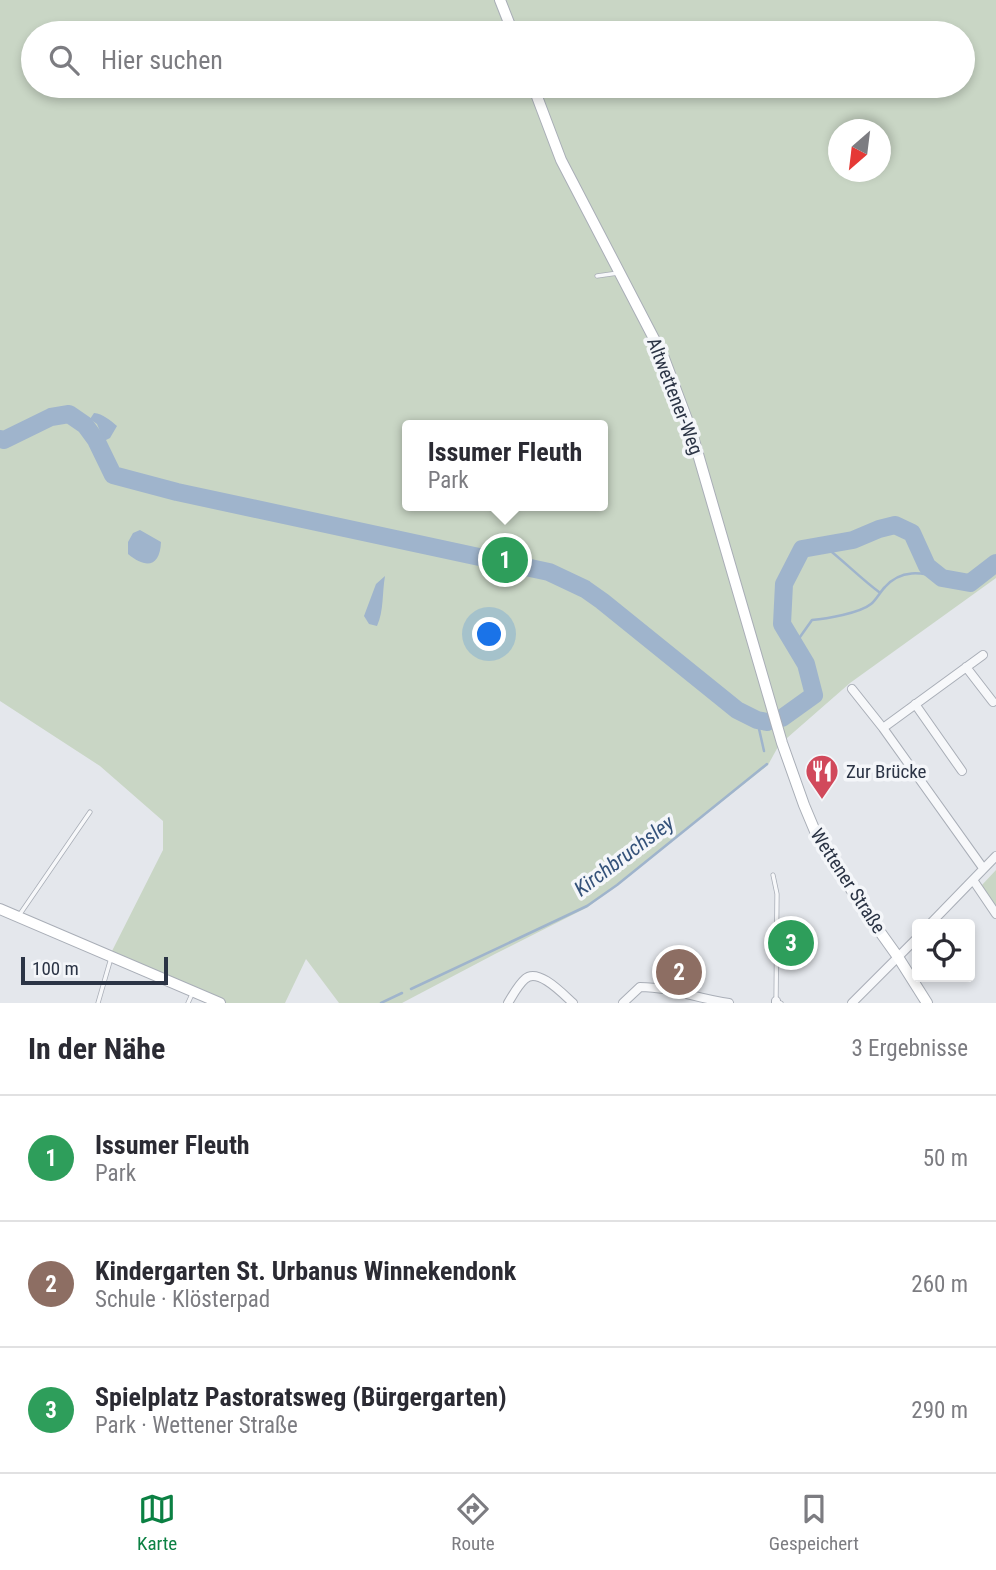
<!DOCTYPE html>
<html lang="de">
<meta charset="utf-8">
<style>
:root{--surface:#fff;--page:#f2f2f3;--text:#2b2b33;--muted:#7c7c81;--line:#e1e1e2;--accent:#0b8043}
body{margin:0;font-family:"Roboto Condensed",sans-serif;background:var(--page);color:var(--text)}
.controls{position:absolute;right:21px;bottom:21px;display:grid;overflow:hidden;border-radius:7px;box-shadow:0 4px 10px #0003}
.controls button{width:63px;height:63px;display:grid;place-items:center;padding:0;border:0;border-bottom:2px solid var(--line);background:var(--surface);color:var(--text);font:35px sans-serif}
.compass{position:absolute;left:828px;top:119px;width:63px;height:63px;border-radius:50%;background:var(--surface);box-shadow:0 4px 10px #0003;rotate:208deg}
.scale{position:absolute;left:21px;bottom:18px;width:147px;box-sizing:border-box;padding-left:7px;border:4px solid #2b3445;border-top:0;font-size:19px;line-height:24px;white-space:nowrap;color:#2b3445;-webkit-text-stroke:5px #f4f6f9;paint-order:stroke}
.you{position:absolute;left:490px;top:635px;width:24px;height:24px;margin:-18px;border:5px solid #fff;border-radius:50%;background:#1a73e8;box-shadow:0 0 0 10px #1a73e833}
.badge{display:grid;place-items:center;width:46px;height:46px;border-radius:50%;background:var(--accent);color:#fff;font-size:23px;font-weight:700}
.pin{position:absolute;translate:-50% -50%;border:4px solid #fff;box-shadow:0 2px 7px #0006}
.popup{position:absolute;left:402px;top:420px;width:206px;height:91px;box-sizing:border-box;display:grid;place-content:center;border-radius:7px;background:var(--surface);filter:drop-shadow(0 2px 5px #0005);font-size:23px;white-space:nowrap;color:var(--muted)}
.popup b{font-size:26px;color:var(--text)}
.popup::after{content:'';position:absolute;left:50%;top:100%;margin-left:-14px;border:14px solid transparent;border-top-color:var(--surface)}
.list{margin:0;padding:0;list-style:none}
h2{display:flex;justify-content:space-between;align-items:center;height:91px;margin:0;padding:0 28px;font-size:30px}
h2 small{font-size:23px;font-weight:400;color:var(--muted)}
.list li{display:grid;grid-template-columns:46px 1fr auto;gap:21px;align-items:center;box-sizing:border-box;height:126px;padding:0 28px;border-top:2px solid var(--line)}
.list b{display:block;font-size:26px;white-space:nowrap}
.list p{margin:0;font-size:23px;white-space:nowrap;color:var(--muted)}
.list em{font-size:23px;font-style:normal;color:var(--muted)}
.icon{flex:none;width:38px;height:38px;fill:none;stroke:currentColor;stroke-width:2;stroke-linecap:round;stroke-linejoin:round}
.map{position:relative;flex:none;width:996px;height:1003px;overflow:hidden}
.search{position:absolute;background:var(--surface);box-shadow:0 4px 10px #0003;left:21px;right:21px;top:21px;height:77px;display:flex;align-items:center;gap:18px;box-sizing:border-box;padding:0 24px;border-radius:38px;color:var(--muted);font-size:26px}
.sheet{height:469px;background:var(--surface)}
nav{display:flex;justify-content:space-around;align-items:center;box-sizing:border-box;height:98px;border-top:2px solid var(--line);background:var(--surface);font-size:19px;color:var(--muted)}
nav a{display:grid;justify-items:center;gap:4px}
nav .on{color:var(--accent)}
.map>svg:first-child{display:block}
.green{fill:#c9d6c5;fill-rule:evenodd}
.water{fill:#9fb4cc}
.lines{fill:none;stroke-linecap:round;stroke-linejoin:round}
.stream{stroke:#9fb4cc;stroke-width:2.5}
.river{stroke:#9fb4cc;stroke-width:18}
.lane-casing{stroke:#a9aeb7;stroke-width:5}
.street-casing{stroke:#a9aeb7;stroke-width:10}
.secondary-casing{stroke:#a9aeb7;stroke-width:12}
.lane{stroke:#f7f8fa;stroke-width:3.5}
.street{stroke:#f7f8fa;stroke-width:8}
.secondary{stroke:#fff;stroke-width:10}
.labels{text-anchor:middle;dominant-baseline:central;stroke-width:7;stroke-linejoin:round;paint-order:stroke}
.street-label{font-size:19px;fill:#2b3445;stroke:#f4f6f9}
.poi-label{font-size:19px;fill:#2b3445;stroke:#f4f6f9;text-anchor:start}
.water-label{font-size:21px;font-style:italic;fill:#34527a;stroke:#f4f6f9}
</style>
<div class="map">
<svg width="996" height="1003" viewBox="0 0 996 1003">
<rect width="100%" height="100%" fill="#e4e7ec"/>
<path class="green" d="M0,0H996V578L850,683L779,745L768,765L588,907L495,954L402,1003H339L306,959L285,1003H207L110,955L163,850V821L100,766L0,701ZM33,33H963V86H33ZM838,130H880V172H838ZM407,425H603V506H407Z
M996,870V907L982,885Z"/>
<path class="water" d="M94,413C103,414 110,420 117,426L110,438L104,441L97,424L90,419Z
M140,530L161,542C160,567 146,569 128,554V542L133,533Z
M385,576C382,593 384,611 377,626L369,624L364,616L376,584Z"/>
<g class="lines">
<path class="stream" d="M823,545C843,560 860,578 879,592
M795,644L812,620C826,619 860,613 871,604C876,600 880,592 885,587C901,569 921,572 942,578
M757,720L764,751
M411,989L587,906L617,885L767,764
M381,1003L402,993"/>
<path class="river" d="M0,439L4,440L51,417L69,414L85,425L96,440L113,475L177,492L549,572L585,589L602,601L737,710L757,720L767,722
M782,718L814,695L806,664L782,624L784,584L802,549L853,540L879,529L895,525L912,533L927,566L942,578L970,583L996,563"/>
<defs>
<path id="lane" d="M597,276L618,273
M773,875L777,894L776,1001L781,1003
M20,914L90,812
M98,1003L111,958
M188,1003L193,992"/>
<path id="street" d="M966,667L993,702
M852,689L883,728L983,868
M915,704L962,771
M883,728L983,655
M973,880L996,914
M930,924L996,856
M508,1003C513,995 518,985 525,979C538,967 563,994 573,1003
M623,1003L640,987C670,987 699,999 729,1003
M776,1003V1001
M852,1003L917,938"/>
<path id="secondary" d="M500,0L513,33
M533,86L561,160L664,358L691,430L782,743L804,805L817,836L863,908L898,957L927,1003
M0,909L220,1003"/>
</defs>
<use href="#lane" class="lane-casing"/>
<use href="#street" class="street-casing"/>
<use href="#secondary" class="secondary-casing"/>
<use href="#lane" class="lane"/>
<use href="#street" class="street"/>
<use href="#secondary" class="secondary"/>
</g>
<defs>
<symbol id="restaurant-pin" viewBox="-11 -11 22 30"><path d="M0 17L-7.5 6A9.5 9.5 0 1 1 7.5 6Z" fill="#d1495b" stroke="#f4f6f9"/><path d="M-5-6h1v4h1v-4h1v4h1v-4h1v5L-1.5 .5V6h-2V.5L-5-1ZM5-6V6H3V1.5H1.5Q1.5-4 5-6Z" fill="#fff"/></symbol>
</defs>
<g fill-rule="evenodd">
<use href="#restaurant-pin" x="803" y="752" width="38" height="52"/>
</g>
<g class="labels">
<g class="street-label">
<text transform="translate(675 396) rotate(69)">Altwettener-Weg</text>
<text transform="translate(848 881) rotate(57)">Wettener Straße</text>
</g>
<g class="poi-label">
<text x="846" y="771">Zur Brücke</text>
</g>
<g class="water-label">
<text transform="translate(624 856) rotate(-37)">Kirchbruchsley</text>
</g>
</g>
</svg>
<div class="controls">
<button><svg class="icon" aria-label="locate" viewBox="0 0 24 24"><circle cx="12" cy="12" r="6"/><path d="M12 2v4M12 18v4M2 12h4M18 12h4"/></svg></button>
</div>
<svg class="compass" viewBox="-18 -18 36 36"><path d="M0-13l5 13h-10z" fill="#e53935"/><path d="M0 13l5-13h-10z" fill="#7c7c81"/></svg>
<div class="scale">100 m</div>
<div class="you"></div>
<div class="pin badge" style="left:505px;top:560px;background:#2e9e5b">1</div>
<div class="popup"><b>Issumer Fleuth</b>Park</div>
<div class="pin badge" style="left:679px;top:972px;background:#8d6e63">2</div>
<div class="pin badge" style="left:791px;top:943px;background:#2e9e5b">3</div>
<div class="search"><svg class="icon" aria-label="search" viewBox="0 0 24 24"><circle cx="10" cy="10" r="6"/><path d="M15 15l6 6"/></svg>Hier suchen</div>
</div>
<section class="sheet">
<h2>In der Nähe<small>3 Ergebnisse</small></h2>
<ul class="list">
<li><span class="badge" style="background:#2e9e5b">1</span><div><b>Issumer Fleuth</b><p>Park</p></div><em>50 m</em></li>
<li><span class="badge" style="background:#8d6e63">2</span><div><b>Kindergarten St. Urbanus Winnekendonk</b><p>Schule · Klösterpad</p></div><em>260 m</em></li>
<li><span class="badge" style="background:#2e9e5b">3</span><div><b>Spielplatz Pastoratsweg (Bürgergarten)</b><p>Park · Wettener Straße</p></div><em>290 m</em></li>
</ul>
</section>
<nav>
<a class="on"><svg class="icon" aria-label="map" viewBox="0 0 24 24"><path d="M3 6l6-2 6 2 6-2v14l-6 2-6-2-6 2zM9 4v14M15 6v14"/></svg>Karte</a>
<a><svg class="icon" aria-label="directions" viewBox="0 0 24 24"><path d="M12 3l9 9-9 9-9-9zM9 14v-3h6M13 9l2 2-2 2"/></svg>Route</a>
<a><svg class="icon" aria-label="saved" viewBox="0 0 24 24"><path d="M7 4h10v16l-5-4-5 4z"/></svg>Gespeichert</a>
</nav>
